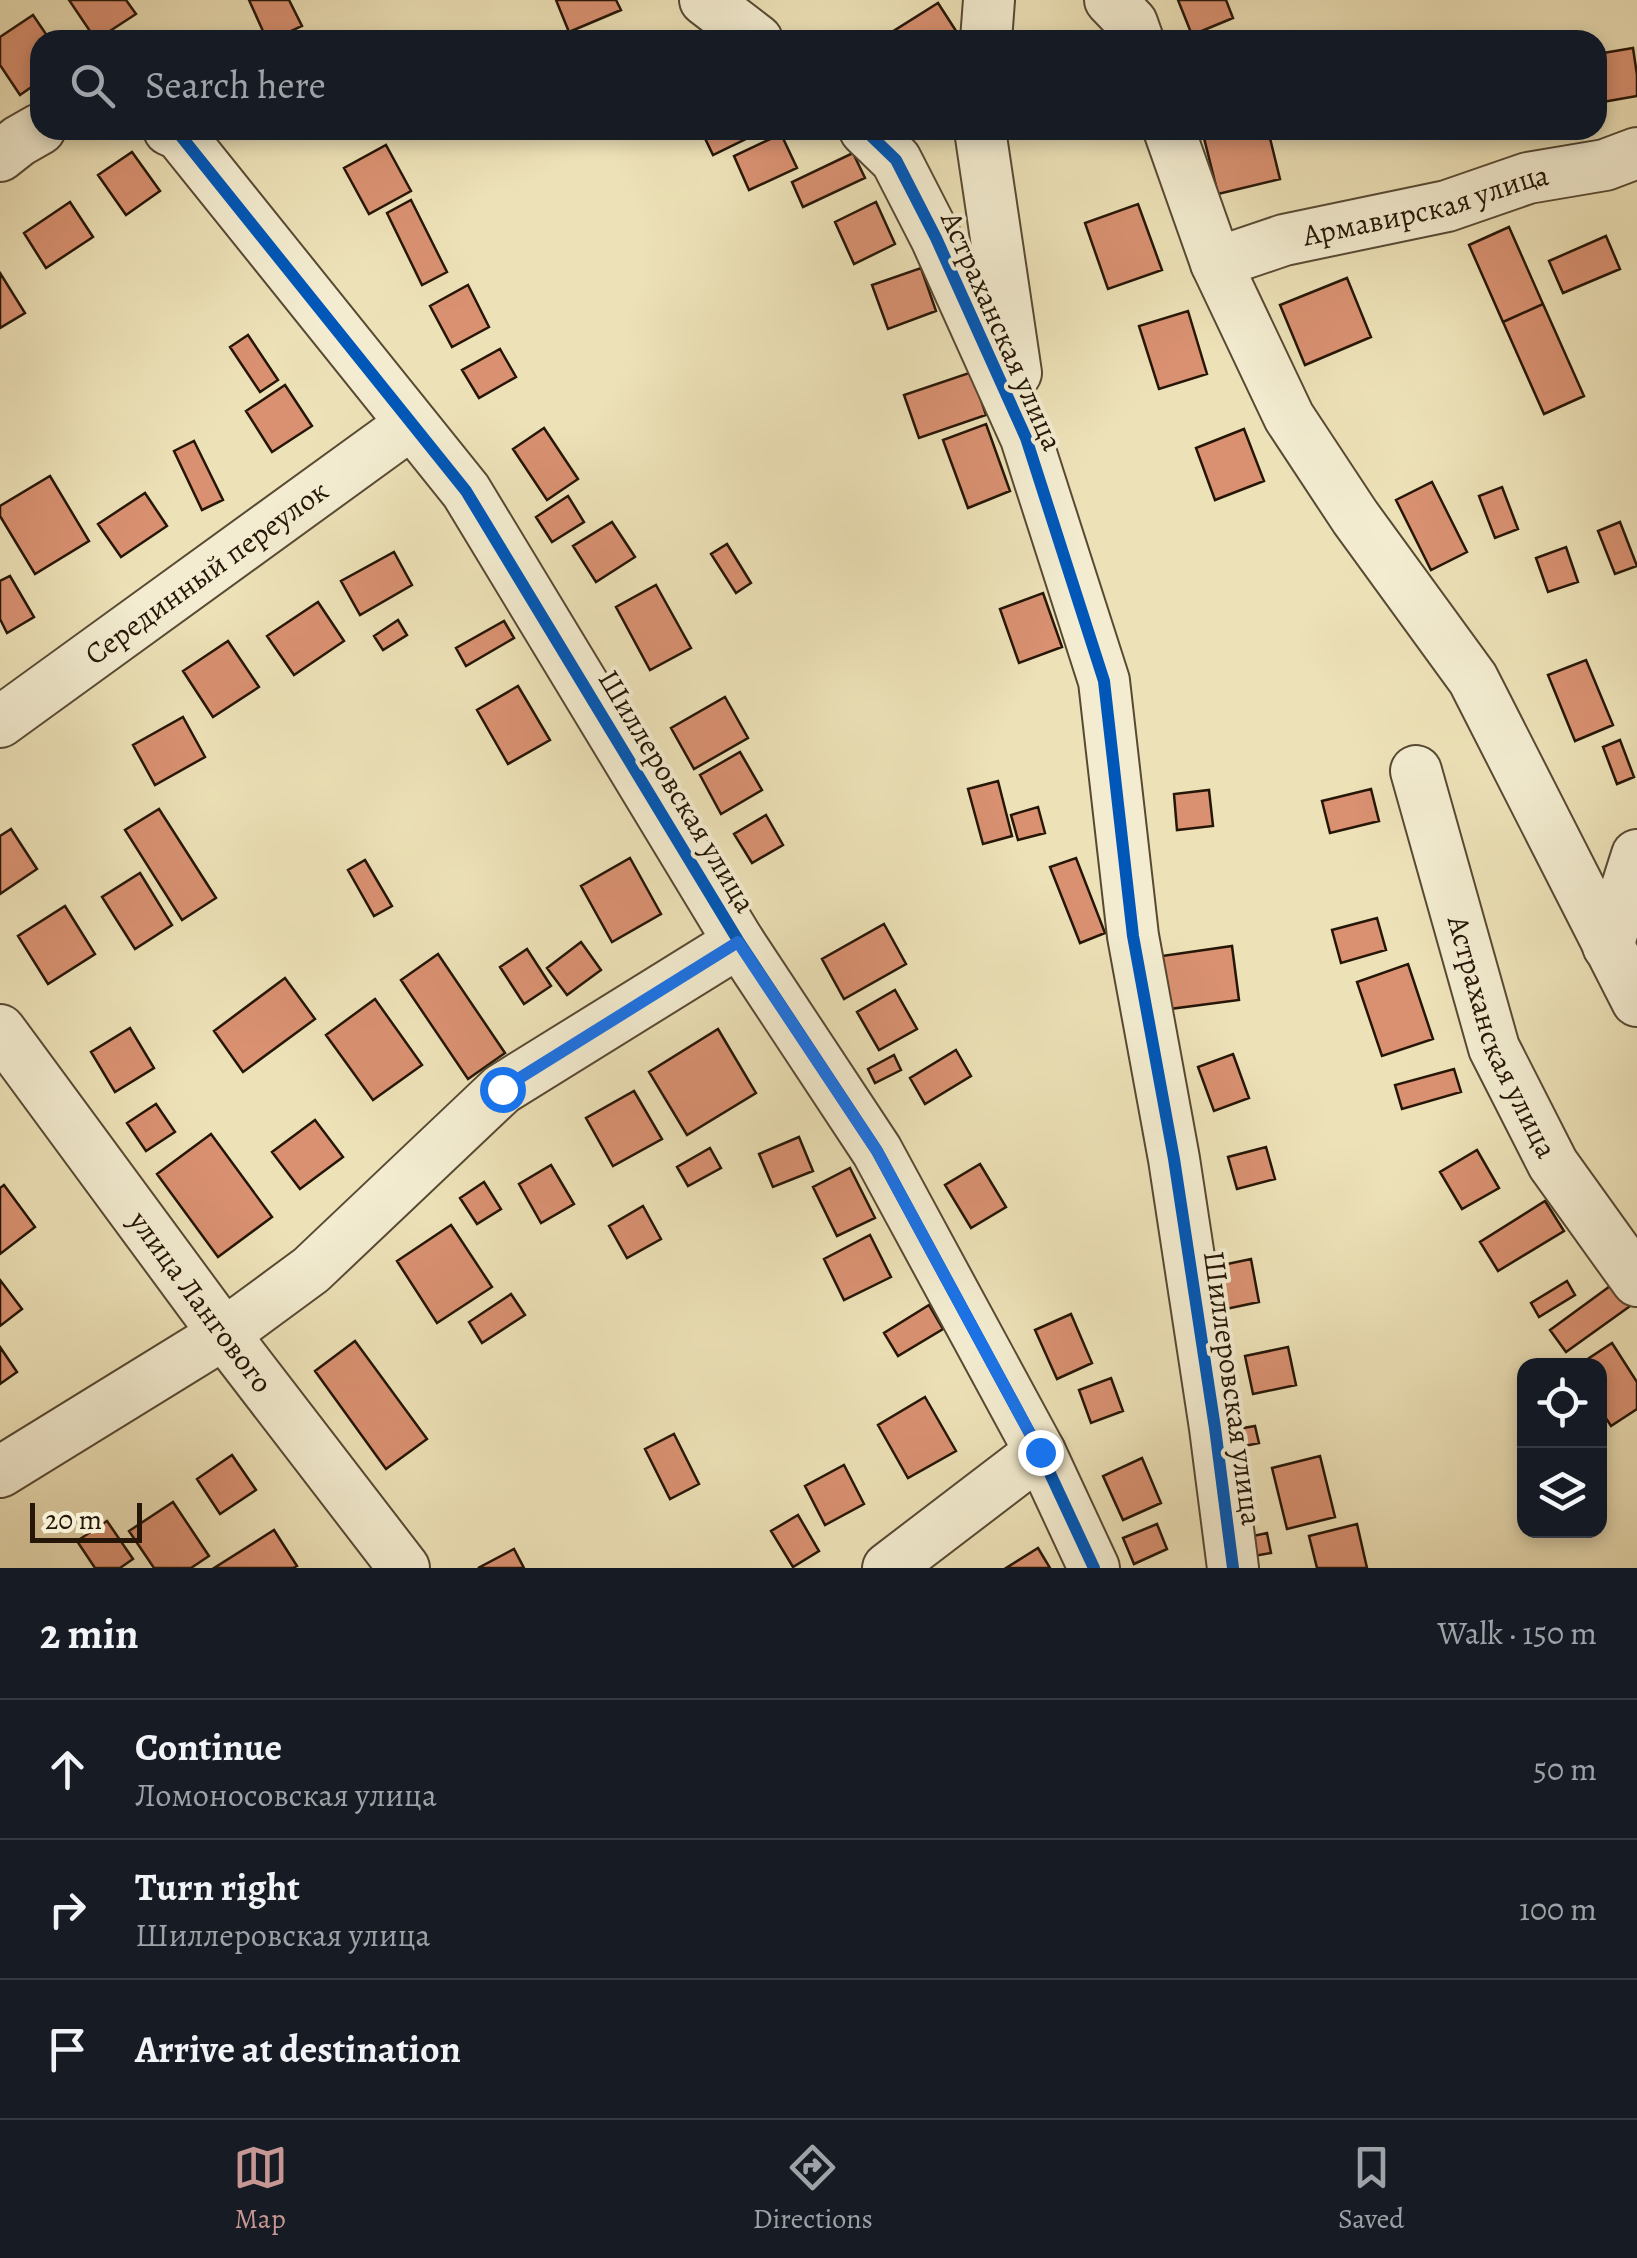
<!DOCTYPE html>
<meta charset="utf-8">
<style>
:root{--surface:#171b24;--page:#242831;--text:#f1f3f6;--muted:#9ea1a6;--line:#363941;--accent:#c59692}
body{margin:0;font-family:Alegreya,serif;background:var(--page);color:var(--text)}
.controls{position:absolute;right:30px;bottom:30px;display:grid;overflow:hidden;border-radius:20px;box-shadow:0 5px 15px #0003}
.controls button{width:90px;height:90px;display:grid;place-items:center;padding:0;border:0;border-bottom:2px solid var(--line);background:var(--surface);color:var(--text);font:50px sans-serif}
.scale{position:absolute;left:30px;bottom:25px;width:112px;box-sizing:border-box;padding-left:10px;border:5px solid #261607;border-top:0;font-size:28px;line-height:35px;white-space:nowrap;color:#261607;-webkit-text-stroke:8px #f3ecd0;paint-order:stroke}
.stop{position:absolute;width:30px;height:30px;margin:-22px;border:8px solid #1a73e8;border-radius:50%;background:#fff}
.stop.end{background:#1a73e8;border-color:#fff;box-shadow:0 2px 10px #0008}
.list{margin:0;padding:0;list-style:none}
h2{display:flex;justify-content:space-between;align-items:center;height:130px;margin:0;padding:0 40px;font-size:42px}
h2 small{font-size:32px;font-weight:400;color:var(--muted)}
.list li{display:grid;grid-template-columns:65px 1fr auto;gap:30px;align-items:center;box-sizing:border-box;height:140px;padding:0 40px;border-top:2px solid var(--line)}
.list b{display:block;font-size:38px;white-space:nowrap}
.list p{margin:0;font-size:32px;white-space:nowrap;color:var(--muted)}
.list em{font-size:32px;font-style:normal;color:var(--muted)}
.icon{flex:none;width:55px;height:55px;fill:none;stroke:currentColor;stroke-width:2;stroke-linecap:round;stroke-linejoin:round}
.map{position:relative;flex:none;width:1637px;height:1568px;overflow:hidden}
.search{position:absolute;background:var(--surface);box-shadow:0 5px 15px #0003;left:30px;right:30px;top:30px;height:110px;display:flex;align-items:center;gap:25px;box-sizing:border-box;padding:0 35px;border-radius:30px;color:var(--muted);font-size:38px}
.sheet{height:550px;background:var(--surface)}
nav{display:flex;justify-content:space-around;align-items:center;box-sizing:border-box;height:140px;border-top:2px solid var(--line);background:var(--surface);font-size:28px;color:var(--muted)}
nav a{display:grid;justify-items:center;gap:5px}
nav .on{color:var(--accent)}
.map>svg:first-child{display:block}
.building{fill:#d99171;stroke:#261607;stroke-width:2.5}
.lines{fill:none;stroke-linecap:round;stroke-linejoin:round}
.minor-casing{stroke:#584933;stroke-width:54}
.minor{stroke:#f3ecd0;stroke-width:50}
.cycleway-casing{stroke:#f3ecd0;stroke-width:19}
.cycleway{stroke:#0057b8;stroke-width:12}
.route{stroke:#1a73e8;stroke-width:12}
.labels{text-anchor:middle;dominant-baseline:central;stroke-width:8;stroke-linejoin:round;paint-order:stroke}
.street-label{font-size:30px;fill:#261607;stroke:#f3ecd0}
</style>
<div class="map">
<svg width="1637" height="1568" viewBox="0 0 1637 1568">
<rect width="100%" height="100%" fill="#ede1b7"/>
<filter id="stains"><feTurbulence type="fractalNoise" baseFrequency=".002" numOctaves="4"/><feColorMatrix values="0 0 0 0 .2 0 0 0 0 .09 0 0 0 0 .02 0 0 0 .5 -.17"/></filter>
<radialGradient id="worn" r=".72"><stop offset=".6" stop-color="#630" stop-opacity="0"/><stop offset="1" stop-color="#630" stop-opacity=".3"/></radialGradient>
<path class="building" d="M69,0H126L136,14L96,40Z
M249,0H289L302,26L272,40H267Z
M556,0H616L621,10L569,32Z
M1178,0H1226L1233,18L1192,35Z
M938,3L958,34L949,40H897L892,32Z
M33,15L50,40H40V81L20,95L0,65V37Z
M1633,48L1637,75V96L1597,103V54Z
M701,130H764L713,155Z
M1202,130H1268L1280,179L1218,194Z
M781,134L797,168L749,190L734,156Z
M386,145L411,191L369,214L344,168Z
M132,152L160,191L126,215L98,175Z
M853,153L865,178L803,207L792,182Z
M411,200L447,272L422,285L387,213Z
M70,202L93,237L46,268L24,233Z
M876,202L895,244L854,264L835,222Z
M1138,204L1162,270L1108,289L1085,223Z
M1509,227L1543,304L1503,322L1469,245Z
M1606,236L1620,269L1563,293L1549,261Z
M921,268L936,311L888,329L872,285Z
M0,273L25,313L0,328Z
M1347,278L1371,337L1305,365L1280,305Z
M468,285L489,327L452,347L430,306Z
M1543,304L1584,396L1544,414L1503,322Z
M1188,311L1207,374L1159,389L1139,326Z
M248,335L278,380L260,392L230,347Z
M500,349L516,377L479,398L462,370Z
M972,372L986,415L919,438L904,395Z
M285,385L312,426L272,452L246,411Z
M986,424L1010,491L968,508L943,440Z
M544,428L578,479L547,500L513,449Z
M1244,429L1264,481L1215,500L1196,448Z
M194,441L223,500L202,510L174,451Z
M50,476L89,541L35,574L0,516V506Z
M1432,482L1467,552L1431,570L1396,500Z
M1502,487L1518,529L1495,538L1479,496Z
M145,493L167,526L121,557L98,524Z
M568,496L584,522L552,542L536,517Z
M612,522L635,557L596,582L573,546Z
M1620,522L1637,566L1615,574L1598,531Z
M727,544L751,583L736,593L711,554Z
M1566,547L1578,582L1548,592L1536,558Z
M394,552L412,585L360,615L341,581Z
M10,576L34,617L7,633L0,619V581Z
M656,585L691,648L650,670L616,607Z
M1043,593L1062,647L1019,663L1000,609Z
M318,602L344,641L294,675L267,636Z
M398,620L407,635L383,650L374,636Z
M504,621L514,638L466,666L456,648Z
M228,641L259,687L213,717L183,671Z
M1586,660L1613,725L1575,741L1548,675Z
M518,686L550,740L508,764L477,710Z
M725,697L748,738L694,769L671,728Z
M183,717L205,757L155,785L133,745Z
M1620,740L1634,777L1617,784L1603,747Z
M740,752L762,790L721,814L700,775Z
M998,781L1012,836L983,844L968,789Z
M1371,789L1379,821L1330,833L1322,801Z
M1209,790L1213,826L1177,830L1174,794Z
M1038,807L1045,833L1018,840L1011,815Z
M159,809L216,898L182,920L125,830Z
M766,815L783,845L752,863L734,834Z
M11,829L37,869L0,894V836Z
M630,858L661,914L612,942L581,886Z
M1076,858L1105,933L1080,943L1050,867Z
M365,860L392,906L374,916L348,870Z
M140,873L172,925L135,949L102,897Z
M65,906L95,954L48,984L18,936Z
M1377,918L1386,950L1341,963L1332,930Z
M884,924L906,964L844,999L822,959Z
M581,942L601,970L567,995L547,968Z
M1232,946L1239,1000L1162,1010L1155,957Z
M527,949L551,986L524,1004L500,967Z
M438,954L505,1053L468,1079L401,980Z
M1408,964L1433,1039L1382,1056L1357,982Z
M285,978L315,1019L243,1072L214,1031Z
M895,990L917,1029L879,1050L857,1012Z
M375,999L422,1065L373,1100L326,1035Z
M130,1028L154,1068L115,1092L91,1052Z
M718,1029L756,1093L687,1135L649,1072Z
M956,1050L971,1076L925,1104L910,1078Z
M1233,1054L1249,1098L1214,1111L1198,1067Z
M894,1055L901,1070L875,1083L868,1069Z
M1454,1069L1461,1092L1402,1109L1395,1085Z
M634,1091L662,1139L613,1166L586,1118Z
M156,1104L175,1132L146,1151L127,1123Z
M315,1120L343,1157L300,1189L272,1152Z
M211,1134L272,1217L218,1257L157,1174Z
M799,1137L813,1171L773,1187L759,1154Z
M1266,1147L1275,1179L1237,1189L1228,1157Z
M710,1148L721,1168L688,1186L677,1167Z
M1477,1150L1499,1188L1462,1209L1440,1172Z
M980,1164L1006,1207L971,1228L945,1185Z
M551,1165L574,1204L541,1223L519,1184Z
M850,1168L875,1218L837,1236L813,1187Z
M484,1182L501,1209L477,1224L460,1198Z
M4,1185L35,1227L0,1254V1188Z
M1545,1201L1564,1231L1498,1271L1480,1242Z
M643,1206L661,1239L627,1258L609,1226Z
M451,1225L492,1287L437,1323L397,1261Z
M870,1235L891,1277L844,1300L824,1259Z
M1251,1259L1259,1302L1221,1310L1213,1267Z
M0,1280L22,1309L0,1326Z
M1567,1281L1575,1295L1539,1317L1531,1303Z
M1617,1281L1633,1304L1566,1352L1550,1330Z
M511,1294L525,1315L482,1343L469,1322Z
M929,1305L943,1329L898,1356L884,1333Z
M1071,1314L1092,1363L1057,1379L1035,1330Z
M355,1341L427,1439L386,1469L315,1371Z
M1612,1343L1637,1382V1409L1611,1426L1600,1409V1366H1577Z
M0,1347L17,1372L0,1384Z
M1288,1347L1296,1385L1253,1394L1245,1356Z
M1111,1378L1123,1411L1091,1423L1079,1390Z
M925,1397L956,1451L908,1478L878,1425Z
M1255,1426L1259,1443L1235,1448L1232,1430Z
M674,1434L699,1484L670,1499L645,1449Z
M232,1455L256,1490L220,1514L197,1479Z
M1320,1456L1335,1517L1287,1529L1272,1468Z
M1142,1458L1161,1503L1123,1520L1103,1476Z
M844,1465L864,1504L825,1525L805,1486Z
M173,1502L209,1556L191,1568H154L129,1531Z
M798,1515L819,1551L793,1567L771,1531Z
M107,1521L133,1559L120,1568H95L77,1541Z
M1157,1524L1167,1549L1134,1564L1123,1538Z
M1357,1524L1367,1568H1317L1309,1536Z
M274,1530L297,1566L293,1568H214Z
M1267,1533L1271,1553L1248,1557L1244,1538Z
M1038,1548L1050,1568H1006Z
M514,1549L524,1568H478Z"/>
<g class="lines">
<defs>
<g id="minor">
<path d="M705,0L757,40"/>
<path d="M1110,0L1132,23L1138,40"/>
<path d="M986,40L989,0"/>
<path d="M169,130L180,135L466,491L739,942L877,1151L1040,1452L1094,1568"/>
<path d="M865,130L896,160L936,238L1026,438L1104,681L1133,936L1174,1159L1215,1428L1233,1568"/>
<path d="M980,130L1016,373"/>
<path d="M1169,130L1216,263L1289,417L1355,517L1473,679L1637,1001"/>
<path d="M0,156L19,141L40,129"/>
<path id="s1" d="M1216,263L1284,240L1447,206L1528,178L1605,165L1637,153"/>
<path id="s2" d="M0,722L411,424"/>
<path id="s3" d="M1416,771L1494,1048L1553,1164L1637,1281"/>
<path d="M1608,946L1637,855"/>
<path id="s4" d="M0,1030L224,1334L404,1568"/>
<path d="M0,1472L224,1334L311,1270L502,1089L739,942"/>
<path d="M888,1568L1040,1452"/>
</g>
</defs>
<use href="#minor" class="minor-casing"/>
<use href="#minor" class="minor"/>
<defs>
<path id="cycleway" d="M169,130L180,135L466,491L739,942L877,1151L1040,1452L1094,1568
M865,130L896,160L936,238L1026,438L1104,681L1133,936L1174,1159L1215,1428L1233,1568"/>
</defs>
<use href="#cycleway" class="cycleway-casing"/>
<use href="#cycleway" class="cycleway"/>
</g>
<g class="lines">
<path class="route" d="M502,1089L738,942L877,1151L1040,1452"/>
</g>
<g class="labels">
<g class="street-label">
<text stroke="none"><textPath href="#s1" startOffset="218">Армавирская улица</textPath></text>
<text transform="translate(1002 331) rotate(66)">Астраханская улица</text>
<text stroke="none"><textPath href="#s2" startOffset="255">Серединный переулок</textPath></text>
<text transform="translate(677 791) rotate(59)">Шиллеровская улица</text>
<text stroke="none"><textPath href="#s3" startOffset="280">Астраханская улица</textPath></text>
<text stroke="none"><textPath href="#s4" startOffset="338">улица Лангового</textPath></text>
<text transform="translate(1233 1388) rotate(82)">Шиллеровская улица</text>
</g>
</g>
<rect width="100%" height="100%" filter="url(#stains)"/>
<rect width="100%" height="100%" fill="url(#worn)"/>
</svg>
<div class="controls">
<button><svg class="icon" aria-label="locate" viewBox="0 0 24 24"><circle cx="12" cy="12" r="6"/><path d="M12 2v4M12 18v4M2 12h4M18 12h4"/></svg></button>
<button><svg class="icon" aria-label="layers" viewBox="0 0 24 24"><path d="M12 4l9 5-9 5-9-5zM3 14l9 5 9-5"/></svg></button>
</div>
<div class="scale">20 m</div>
<div class="stop" style="left:502px;top:1089px"></div>
<div class="stop end" style="left:1040px;top:1452px"></div>
<div class="search"><svg class="icon" aria-label="search" viewBox="0 0 24 24"><circle cx="10" cy="10" r="6"/><path d="M15 15l6 6"/></svg>Search here</div>
</div>
<section class="sheet">
<h2>2 min<small>Walk · 150 m</small></h2>
<ul class="list">
<li><svg class="icon" aria-label="ahead" viewBox="0 0 24 24"><path d="M12 20V5M6 11l6-6 6 6"/></svg><div><b>Continue</b><p>Ломоносовская улица</p></div><em>50 m</em></li>
<li><svg class="icon" aria-label="right" viewBox="0 0 24 24"><path d="M7 20v-9h11M14 6l5 5-5 5"/></svg><div><b>Turn right</b><p>Шиллеровская улица</p></div><em>100 m</em></li>
<li><svg class="icon" aria-label="arrive" viewBox="0 0 24 24"><path d="M6 21V4h12l-3 4 3 4H6"/></svg><div><b>Arrive at destination</b></div></li>
</ul>
</section>
<nav>
<a class="on"><svg class="icon" aria-label="map" viewBox="0 0 24 24"><path d="M3 6l6-2 6 2 6-2v14l-6 2-6-2-6 2zM9 4v14M15 6v14"/></svg>Map</a>
<a><svg class="icon" aria-label="directions" viewBox="0 0 24 24"><path d="M12 3l9 9-9 9-9-9zM9 14v-3h6M13 9l2 2-2 2"/></svg>Directions</a>
<a><svg class="icon" aria-label="saved" viewBox="0 0 24 24"><path d="M7 4h10v16l-5-4-5 4z"/></svg>Saved</a>
</nav>
